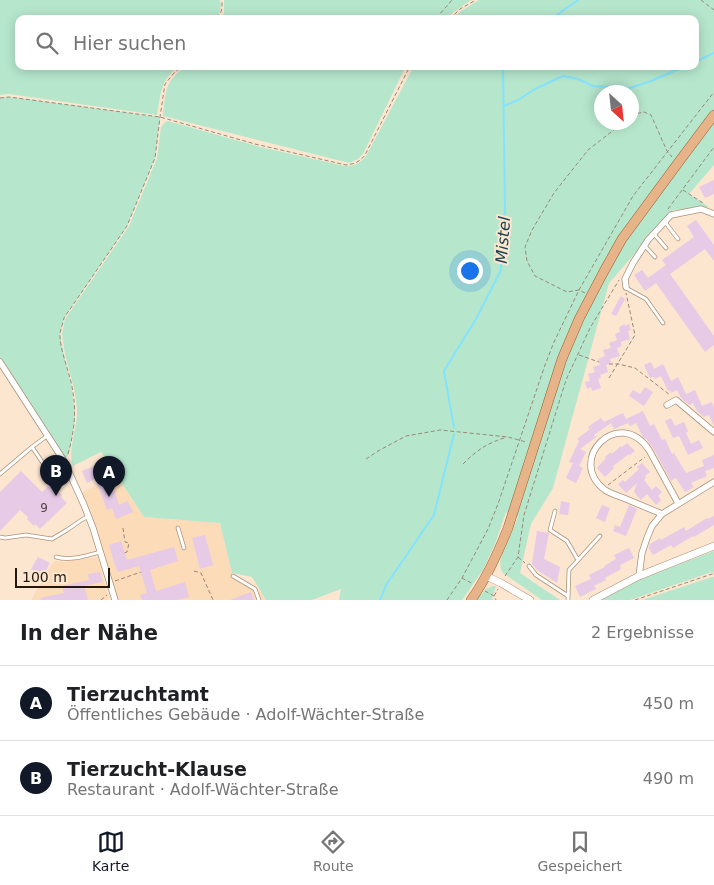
<!DOCTYPE html>
<html lang="de">
<meta charset="utf-8">
<style>
:root{--surface:#fff;--page:#f2f2f2;--text:#202124;--muted:#757577;--line:#e0e0e0;--accent:#111827}
body{margin:0;font-family:"DejaVu Sans",sans-serif;background:var(--page);color:var(--text)}
.compass{position:absolute;left:594px;top:85px;width:45px;height:45px;border-radius:50%;background:var(--surface);box-shadow:0 2px 12px #0003;rotate:153deg}
.scale{position:absolute;left:15px;bottom:12px;width:95px;box-sizing:border-box;padding-left:5px;border:2px solid #22180e;border-top:0;font-size:14px;line-height:18px;white-space:nowrap;color:#22180e;-webkit-text-stroke:4px #fce6d0;paint-order:stroke}
.you{position:absolute;left:469px;top:270px;width:18px;height:18px;margin:-12px;border:4px solid #fff;border-radius:50%;background:#1a73e8;box-shadow:0 0 0 8px #1a73e833}
.badge{display:grid;place-items:center;width:32px;height:32px;border-radius:50%;background:var(--accent);color:#fff;font-size:16px;font-weight:700}
.pin{position:absolute;translate:-50% -41px;filter:drop-shadow(0 1px 2px #0008)}
.pin::after{content:'';position:absolute;top:26px;width:18px;height:15px;background:inherit;clip-path:polygon(0 0,100% 0,50% 100%)}
.list{margin:0;padding:0;list-style:none}
h2{display:flex;justify-content:space-between;align-items:center;height:65px;margin:0;padding:0 20px;font-size:21px}
h2 small{font-size:16px;font-weight:400;color:var(--muted)}
.list li{display:grid;grid-template-columns:32px 1fr auto;gap:15px;align-items:center;box-sizing:border-box;height:75px;padding:0 20px;border-top:1px solid var(--line)}
.list b{display:block;font-size:19px;white-space:nowrap}
.list p{margin:0;font-size:16px;white-space:nowrap;color:var(--muted)}
.list em{font-size:16px;font-style:normal;color:var(--muted)}
.icon{flex:none;width:28px;height:28px;fill:none;stroke:currentColor;stroke-width:2;stroke-linecap:round;stroke-linejoin:round}
.map{position:relative;flex:none;width:714px;height:600px;overflow:hidden}
.search{position:absolute;background:var(--surface);box-shadow:0 2px 12px #0003;left:15px;right:15px;top:15px;height:55px;display:flex;align-items:center;gap:12px;box-sizing:border-box;padding:0 18px;border-radius:10px;color:var(--muted);font-size:19px}
.sheet{height:215px;background:var(--surface)}
nav{display:flex;justify-content:space-around;align-items:center;box-sizing:border-box;height:70px;border-top:1px solid var(--line);background:var(--surface);font-size:14px;color:var(--muted)}
nav a{display:grid;justify-items:center;gap:2px}
nav .on{color:var(--accent)}
.map>svg:first-child{display:block}
.built{fill:#fcdbb9}
.green{fill:#b6e7cd;fill-rule:evenodd}
.lines{fill:none;stroke-linecap:round;stroke-linejoin:round}
.stream{stroke:#84e2fc;stroke-width:2}
.building{fill:#e6cae6}
.service-casing{stroke:#ab9278;stroke-width:4.5}
.minor-casing{stroke:#ab9278;stroke-width:7}
.tertiary-casing{stroke:#ab9278;stroke-width:8}
.primary-casing{stroke:#985d2c;stroke-width:10}
.path{stroke:#988877;stroke-width:1;stroke-dasharray:4 2.5;stroke-linecap:butt}
.service{stroke:#fff;stroke-width:3}
.minor{stroke:#fff;stroke-width:5.5}
.tertiary{stroke:#fff;stroke-width:7}
.primary{stroke:#e7b48a;stroke-width:9}
.labels{text-anchor:middle;dominant-baseline:central;stroke-width:4;stroke-linejoin:round;paint-order:stroke}
.number-label{font-size:12px;fill:#534444}
.water-label{font-size:16px;font-style:italic;fill:#19444f;stroke:#fce6d0}
</style>
<div class="map">
<svg width="714" height="600" viewBox="0 0 714 600">
<rect width="100%" height="100%" fill="#fce6d0"/>
<path class="built" d="M116,475L144,517L220,523L232,573L258,588L266,600H116L81,493Z
M98,557L109,600H31L54,561L64,562Z"/>
<path class="green" d="M0,0H220L221,6L218,19H19V66H179C160,80 161,94 157,115L9,94L0,95Z
M224,0H471L444,19H222L224,12Z
M479,0H714V165L689,194L709,207L673,210L609,283L553,488L531,524L520,573L560,600H542L503,573C499,567 500,561 502,555L518,517L506,512L495,544L483,570L462,600H339L341,589L312,600H266L252,577L232,573L220,523L144,517L101,452L73,466C67,451 77,430 77,413C77,391 68,370 64,349C64,344 62,338 62,334C63,329 64,323 65,319L129,226L157,158L161,127L165,122L168,121L260,147L345,166C354,166 361,163 366,156L414,66H695V19H453L461,11ZM602,92H632V122H602Z
M187,66H406L363,154L358,159L349,163L163,116C166,91 164,81 187,66Z
M9,97L160,117L155,158L127,226L64,318L60,335L64,355L71,383L75,412L74,427L69,454L64,461L0,362V98Z
M714,551V573L712,572L630,600H598L641,579Z
M712,577H714V600H642Z
M493,586H496L492,598L493,600H476L486,589Z"/>
<g class="lines">
<path class="stream" d="M551,19L578,0
M695,62L714,53
M504,106L518,100L535,89L563,76L578,79L593,86L630,88L651,81L686,66
M454,428L444,371L476,319L501,270L505,208L503,66
M380,600L386,585L434,515L454,434"/>
</g>
<path class="building" d="M714,180V194L705,198L699,187Z
M696,220L714,245V261L705,249L670,274L714,336V345L705,352L656,283L645,291L634,275L642,270L648,278L666,265L662,260L694,237L687,226Z
M621,296L625,299L616,316L611,314Z
M625,324V326L629,324L631,330L628,331L630,339L621,342L622,346L617,348L620,356L610,359L611,363L606,365L608,372L600,375L601,378L598,379L601,388L592,391L591,387L587,389L585,382L590,381L588,374L595,372L593,367L600,365L598,359L605,356L603,350L611,348L609,343L617,340L615,334L620,332L619,327Z
M651,362L654,369L663,364L671,381L678,377L686,394L695,390L702,406L712,402L714,408V426L709,415L704,417L697,411L693,403L689,405L681,398L677,390L671,393L670,390L668,391L661,376L655,379L654,377L650,378L644,365Z
M645,387L653,392L644,406L629,396L633,390L640,394Z
M643,411L650,426L654,424L662,440L665,439L672,454L674,453L686,473L704,466L702,460L714,455V468L705,471L707,476L691,483L694,487L685,492L676,478L671,481L653,448L649,443L646,438L644,439L636,423L630,426L628,423L614,429L611,423L594,435L596,437L580,449L586,452L579,466L583,468L576,483L566,478L573,463L569,462L579,441L577,439L590,429L588,427L601,418L604,422L623,413L626,419Z
M671,418L675,426L684,422L688,431L686,433L691,444L699,440L703,448L688,455L679,436L673,438L665,421Z
M627,443L635,451L630,455L629,454L613,466L614,468L605,477L597,468L606,458L605,457L611,452L612,454L621,446L622,447Z
M642,463L650,472L645,476L646,478L644,480L652,490L656,486L662,492L658,496L661,500L656,505L647,494L641,500L634,492L637,483L626,493L618,484L623,480L625,482L639,469L637,467Z
M96,465L104,485L112,482L119,505L128,501L133,512L116,519L112,508L107,510L95,479L87,483L82,471Z
M21,471L42,492L49,485L54,490H56L62,495L61,497L67,503L40,529L35,524L34,526L27,519L28,517L20,510L0,531V492Z
M561,501L570,503L568,515L559,514Z
M602,505L610,508L605,522L596,518Z
M629,505L637,509L626,536L613,531L615,525L620,527Z
M714,516V525L694,537L693,536L673,548L671,545L653,555L649,548L650,544L660,538L661,540L684,527L686,531L707,518L708,519Z
M537,531L549,533L544,559L560,567L557,583L537,570L532,564Z
M205,535L213,565L200,569L192,538Z
M121,541L127,560L174,547L178,561L150,570L156,591L185,582L189,597L177,600H142L140,595L147,593L139,566L118,572L115,565L109,545Z
M629,548L634,558L620,565L621,569L605,578L606,580L594,586L596,589L580,597L575,586L591,579L589,575L605,567L604,566L616,559L614,555Z
M38,557L50,563L43,576L31,569Z
M100,572L102,582L84,586L88,600H41L40,598L64,593L62,586L89,580L88,574Z
M251,592L254,600H230Z"/>
<g class="lines">
<defs>
<path id="service" d="M665,222L678,239
M654,234L666,248
M645,246L655,257
M626,288L646,299L663,323
M32,447L49,472L59,467L65,466
M0,474L32,447L47,436
M555,511L550,530L567,541L578,560
M178,528L184,548
M0,537L5,538L26,535L52,539L67,530L83,519L88,517
M56,557C70,561 86,556 100,552
M529,566L536,575L568,596
M233,576L255,589L259,600
M568,600L569,570L600,536"/>
<path id="minor" d="M626,287L625,279L633,263L648,240L671,215L701,209L714,214
M0,362L64,461L84,505L93,528L115,600
M667,405L676,400L714,432
M662,514C650,509 638,504 626,499C619,496 611,494 605,490C565,460 619,405 649,450L678,503
M639,576L642,553L647,538L652,526L662,514L714,482"/>
<path id="tertiary" d="M486,576L501,583L530,600
M593,600L639,576L714,546"/>
<path id="primary" d="M471,600C487,578 498,553 508,528L562,359L579,319L603,273L622,239L678,163L714,115"/>
</defs>
<use href="#service" class="service-casing"/>
<use href="#minor" class="minor-casing"/>
<use href="#tertiary" class="tertiary-casing"/>
<use href="#primary" class="primary-casing"/>
<path class="path" d="M701,0L714,10
M219,19L222,8V0
M440,19L439,15L452,0
M450,19L460,9L476,0
M0,98L9,97L160,117L255,144L346,165C354,164 360,162 365,155L410,66
M632,117L635,114L644,112L651,115L667,151L672,157
M683,190L703,203
M668,209L714,147
M585,293L579,290L567,292L535,276L527,261L525,247L532,230L554,193L588,150L624,122
M579,355L599,362
M609,364H618L635,368L670,395
M609,378L635,335L626,293
M68,454C75,429 77,408 71,382C68,369 59,346 60,333C61,328 63,323 64,318L127,226L155,158L160,117L165,84L174,73L183,66
M366,459L378,451L406,436L440,430L508,437L526,442
M463,464C478,449 488,443 507,437
M608,485L645,457
M123,528L125,542L129,543L127,552L124,553
M518,557L525,563
M194,571L201,573L213,600
M505,576L518,557L524,515L566,380L590,328L619,280
M462,578L473,584
M115,581L141,572
M485,591L494,596L496,600
M494,596L498,589
M101,600L107,595
M447,600L462,578L488,529L498,504L545,365L554,342L579,290L633,196L714,92
M635,600L712,574H714"/>
<use href="#service" class="service"/>
<use href="#minor" class="minor"/>
<use href="#tertiary" class="tertiary"/>
<use href="#primary" class="primary"/>
</g>
<g class="labels">
<g class="number-label">
<text x="44" y="508">9</text>
</g>
<g class="water-label">
<text transform="translate(503 240) rotate(-86)">Mistel</text>
</g>
</g>
</svg>
<svg class="compass" viewBox="-18 -18 36 36"><path d="M0-13l5 13h-10z" fill="#e53935"/><path d="M0 13l5-13h-10z" fill="#757577"/></svg>
<div class="scale">100 m</div>
<div class="you"></div>
<div class="pin badge" style="left:109px;top:497px">A</div>
<div class="pin badge" style="left:56px;top:496px">B</div>
<div class="search"><svg class="icon" aria-label="search" viewBox="0 0 24 24"><circle cx="10" cy="10" r="6"/><path d="M15 15l6 6"/></svg>Hier suchen</div>
</div>
<section class="sheet">
<h2>In der Nähe<small>2 Ergebnisse</small></h2>
<ul class="list">
<li><span class="badge">A</span><div><b>Tierzuchtamt</b><p>Öffentliches Gebäude · Adolf-Wächter-Straße</p></div><em>450 m</em></li>
<li><span class="badge">B</span><div><b>Tierzucht-Klause</b><p>Restaurant · Adolf-Wächter-Straße</p></div><em>490 m</em></li>
</ul>
</section>
<nav>
<a class="on"><svg class="icon" aria-label="map" viewBox="0 0 24 24"><path d="M3 6l6-2 6 2 6-2v14l-6 2-6-2-6 2zM9 4v14M15 6v14"/></svg>Karte</a>
<a><svg class="icon" aria-label="directions" viewBox="0 0 24 24"><path d="M12 3l9 9-9 9-9-9zM9 14v-3h6M13 9l2 2-2 2"/></svg>Route</a>
<a><svg class="icon" aria-label="saved" viewBox="0 0 24 24"><path d="M7 4h10v16l-5-4-5 4z"/></svg>Gespeichert</a>
</nav>
